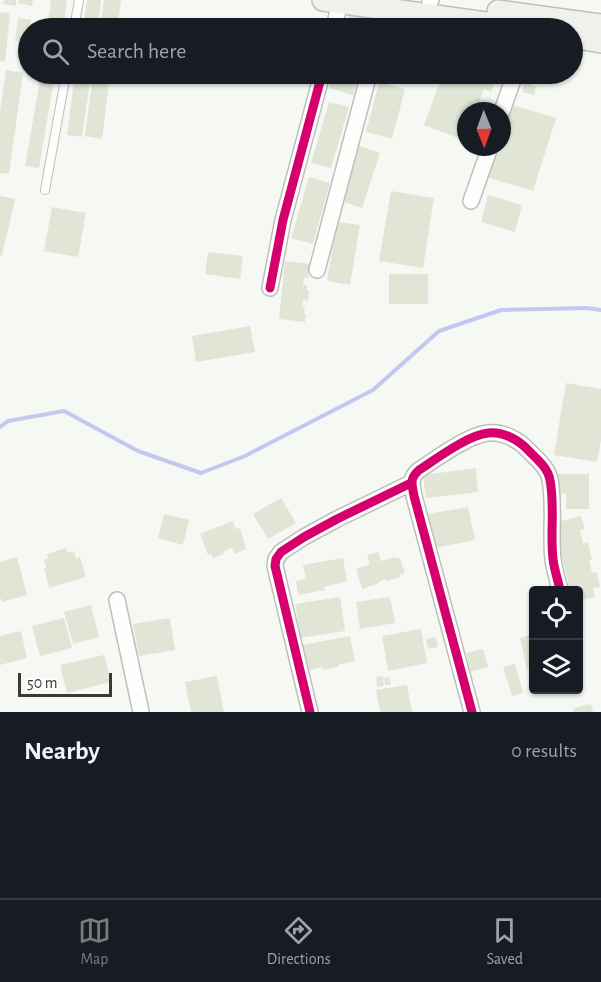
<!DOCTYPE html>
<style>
:root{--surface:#171b24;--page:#20242c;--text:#f1f3f6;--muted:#9ea1a6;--line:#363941;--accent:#7b7c7a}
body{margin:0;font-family:"Alegreya Sans",sans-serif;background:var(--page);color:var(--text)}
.controls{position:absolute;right:18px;bottom:18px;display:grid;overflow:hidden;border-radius:6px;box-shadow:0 2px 4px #0004}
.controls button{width:54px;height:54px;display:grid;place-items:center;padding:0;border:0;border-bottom:2px solid var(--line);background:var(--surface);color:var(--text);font:30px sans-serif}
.compass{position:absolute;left:457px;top:102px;width:54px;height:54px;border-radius:50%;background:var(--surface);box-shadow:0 2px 4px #0004;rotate:179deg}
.scale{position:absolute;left:18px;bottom:15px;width:94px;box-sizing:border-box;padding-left:6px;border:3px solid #393a38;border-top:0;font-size:16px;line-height:21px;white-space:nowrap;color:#393a38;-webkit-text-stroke:4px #fff;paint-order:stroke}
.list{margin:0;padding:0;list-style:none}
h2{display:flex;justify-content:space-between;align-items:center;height:78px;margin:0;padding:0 24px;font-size:26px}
h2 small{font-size:20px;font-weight:400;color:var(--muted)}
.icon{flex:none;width:33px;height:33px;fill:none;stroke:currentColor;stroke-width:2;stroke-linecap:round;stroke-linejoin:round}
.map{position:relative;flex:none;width:601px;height:712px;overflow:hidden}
.search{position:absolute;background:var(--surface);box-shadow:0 2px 4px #0004;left:18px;right:18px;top:18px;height:66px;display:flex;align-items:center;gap:15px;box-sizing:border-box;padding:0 21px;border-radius:33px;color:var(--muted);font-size:22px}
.sheet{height:186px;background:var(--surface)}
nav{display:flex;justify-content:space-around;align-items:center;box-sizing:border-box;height:84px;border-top:2px solid var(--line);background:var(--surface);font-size:16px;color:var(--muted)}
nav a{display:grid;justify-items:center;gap:3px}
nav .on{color:var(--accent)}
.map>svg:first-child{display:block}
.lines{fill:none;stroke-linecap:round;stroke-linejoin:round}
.stream{stroke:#c4c8f0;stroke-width:4}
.building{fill:#e1e5d6}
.service-casing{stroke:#bebfbc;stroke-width:10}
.minor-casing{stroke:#bebfbc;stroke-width:18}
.secondary-casing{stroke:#bebfbc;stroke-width:24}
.service{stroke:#fefefd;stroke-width:8}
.minor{stroke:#fefefd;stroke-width:15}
.secondary{stroke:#f0f1ed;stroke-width:21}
.cycleway-casing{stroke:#fff;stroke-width:13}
.cycleway{stroke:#d6006c;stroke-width:9}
</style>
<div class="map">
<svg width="601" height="712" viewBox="0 0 601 712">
<rect width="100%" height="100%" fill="#f6f8f4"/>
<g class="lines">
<path class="stream" d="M0,427L8,421L64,411L138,451L201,473L245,456L373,390L439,331L501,310L587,308L601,310"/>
</g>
<path class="building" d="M4,0H16V6L3,4Z
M19,0H33L32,6L18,3Z
M51,0H67L63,28H47Z
M87,0H101L98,28H83Z
M104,0H121L117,28H100Z
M350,11L375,18L372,28H345Z
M0,12L10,13L5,62L0,61Z
M18,18L31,20L30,28H28L26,60L17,58L20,41H15Z
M398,23L413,28H396Z
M6,70L23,73L9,174L0,173V112Z
M41,74H55L39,168L25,166Z
M75,74H91L82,137L67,135Z
M93,74H110L102,139L85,136Z
M333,74H359L353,95L329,88Z
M443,74H484L496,78L491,92L484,89L476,111H466V141L424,125Z
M525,74H534L531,85L536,86L534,95L522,92L524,85L522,84Z
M541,74H549L547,79L540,77Z
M379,82L405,89L392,139L366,132Z
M329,102L349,107L331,168L311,163Z
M509,104L556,118L533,191L486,177L495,147H502V125Z
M357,145L380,153L362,208L338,200Z
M309,177L330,183L313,244L291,238Z
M391,191L434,198L423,268L379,261Z
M488,195L522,205L515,232L481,222Z
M0,196L15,199L2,256L0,255Z
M52,207L86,213L78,257L44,251Z
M337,222L360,225L350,285L327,281Z
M208,252L243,256L240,279L205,274Z
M285,261L312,264L311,274H308V278H304L303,285H307V290L309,291L308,301L303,300V307H305L304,314H306L305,322L279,319Z
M389,274H428V304H389Z
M250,326L255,352L196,362L192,336Z
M566,383L601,389V440L597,462L554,455Z
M476,468L478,492L426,498L423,475Z
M557,474H589V509H566V494L557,493Z
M281,498L296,523L268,539L253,514Z
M468,507L475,540L434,548L428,514Z
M164,514L189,520L183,545L158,538Z
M581,516L585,529L580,530L583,544L588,542L592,560H589L592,573L597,572L600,587L593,588L595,597L578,601V590H570L554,523Z
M233,521L236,529L240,528L246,549L234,554L232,548L223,552L224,554L213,558L211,554L208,555L200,534Z
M66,548L68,553L74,551L76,559L80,557L86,577L49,588L44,568H46L44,560L48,558L47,554Z
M378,552L381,561L396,557L397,559L400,558L405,573L399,575L400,577L387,581L386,579L378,582L379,583L362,589L356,569L370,564L367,555Z
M17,557L27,595L2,602L0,597V562Z
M343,558L347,581L324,587L325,590L298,595L296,581L306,579L303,565Z
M340,597L345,631L301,638L295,604Z
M390,597L395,623L360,629L356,602Z
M91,605L99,637L73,644L64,612Z
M64,618L72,648L40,656L32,626Z
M170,618L175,650L139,656L133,624Z
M421,629L427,663L388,671L382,636Z
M21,631L27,658L0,665V636Z
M534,634V668L527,670L520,638Z
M350,636L355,661L338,665V667L323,670V667L308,671L302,645Z
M436,637L438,647L428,649L426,639Z
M483,649L488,667L471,672L466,653Z
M104,655L111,682L67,693L60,665Z
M515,664L523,693L512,696L503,667Z
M217,676L224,712H191L185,682Z
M383,676L384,686L377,687L376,677Z
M390,677L391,685H385L384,678Z
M407,685L412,712H380L376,690Z
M591,704L593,712H574L573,708Z"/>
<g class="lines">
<defs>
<path id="service" d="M74,28L79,0
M45,190L66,74"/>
<path id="minor" d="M430,2L431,0
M334,28L340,2
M380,28L386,8
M502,111L515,74
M471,201L490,147
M317,270L369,74
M270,288L283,220L322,74
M117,600L141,712
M310,712L275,566L276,559L281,552L304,537L337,519L411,483
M472,712L414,496C412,484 409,479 419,470C436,459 468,435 488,433C503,431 519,440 529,451C537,459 548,468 550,480C555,506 550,533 553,559C554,569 558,580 560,590"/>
<path id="secondary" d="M323,0L522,28
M498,11L601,25
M572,37L601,42"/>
</defs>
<use href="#service" class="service-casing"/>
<use href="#minor" class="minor-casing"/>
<use href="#secondary" class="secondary-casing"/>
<use href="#service" class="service"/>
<use href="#minor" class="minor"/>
<use href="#secondary" class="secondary"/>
<defs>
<path id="cycleway" d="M270,288L283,220L322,74
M310,712L275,566L276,559L281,552L304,537L337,519L411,483
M472,712L414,496C412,484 409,479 419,470C436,459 468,435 488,433C503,431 519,440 529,451C537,459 548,468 550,480C555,506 550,533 553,559C554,569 558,580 560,590"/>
</defs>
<use href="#cycleway" class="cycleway-casing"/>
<use href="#cycleway" class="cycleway"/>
</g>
</svg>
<div class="controls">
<button><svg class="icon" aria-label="locate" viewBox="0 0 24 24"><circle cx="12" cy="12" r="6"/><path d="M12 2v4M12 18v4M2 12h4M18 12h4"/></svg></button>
<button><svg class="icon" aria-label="layers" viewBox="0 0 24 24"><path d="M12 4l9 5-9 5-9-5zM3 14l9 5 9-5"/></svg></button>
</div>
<svg class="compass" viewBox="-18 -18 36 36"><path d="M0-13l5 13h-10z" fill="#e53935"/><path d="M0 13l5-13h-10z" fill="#9ea1a6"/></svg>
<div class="scale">50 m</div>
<div class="search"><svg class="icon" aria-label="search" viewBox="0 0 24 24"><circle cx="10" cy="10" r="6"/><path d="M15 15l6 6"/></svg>Search here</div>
</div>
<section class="sheet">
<h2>Nearby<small>0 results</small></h2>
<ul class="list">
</ul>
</section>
<nav>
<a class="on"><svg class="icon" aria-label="map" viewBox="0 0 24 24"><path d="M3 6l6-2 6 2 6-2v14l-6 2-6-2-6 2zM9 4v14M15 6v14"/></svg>Map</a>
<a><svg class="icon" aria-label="directions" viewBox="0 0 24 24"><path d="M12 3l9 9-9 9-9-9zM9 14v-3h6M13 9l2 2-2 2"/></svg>Directions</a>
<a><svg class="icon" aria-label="saved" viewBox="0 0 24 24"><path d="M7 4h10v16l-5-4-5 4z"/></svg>Saved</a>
</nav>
